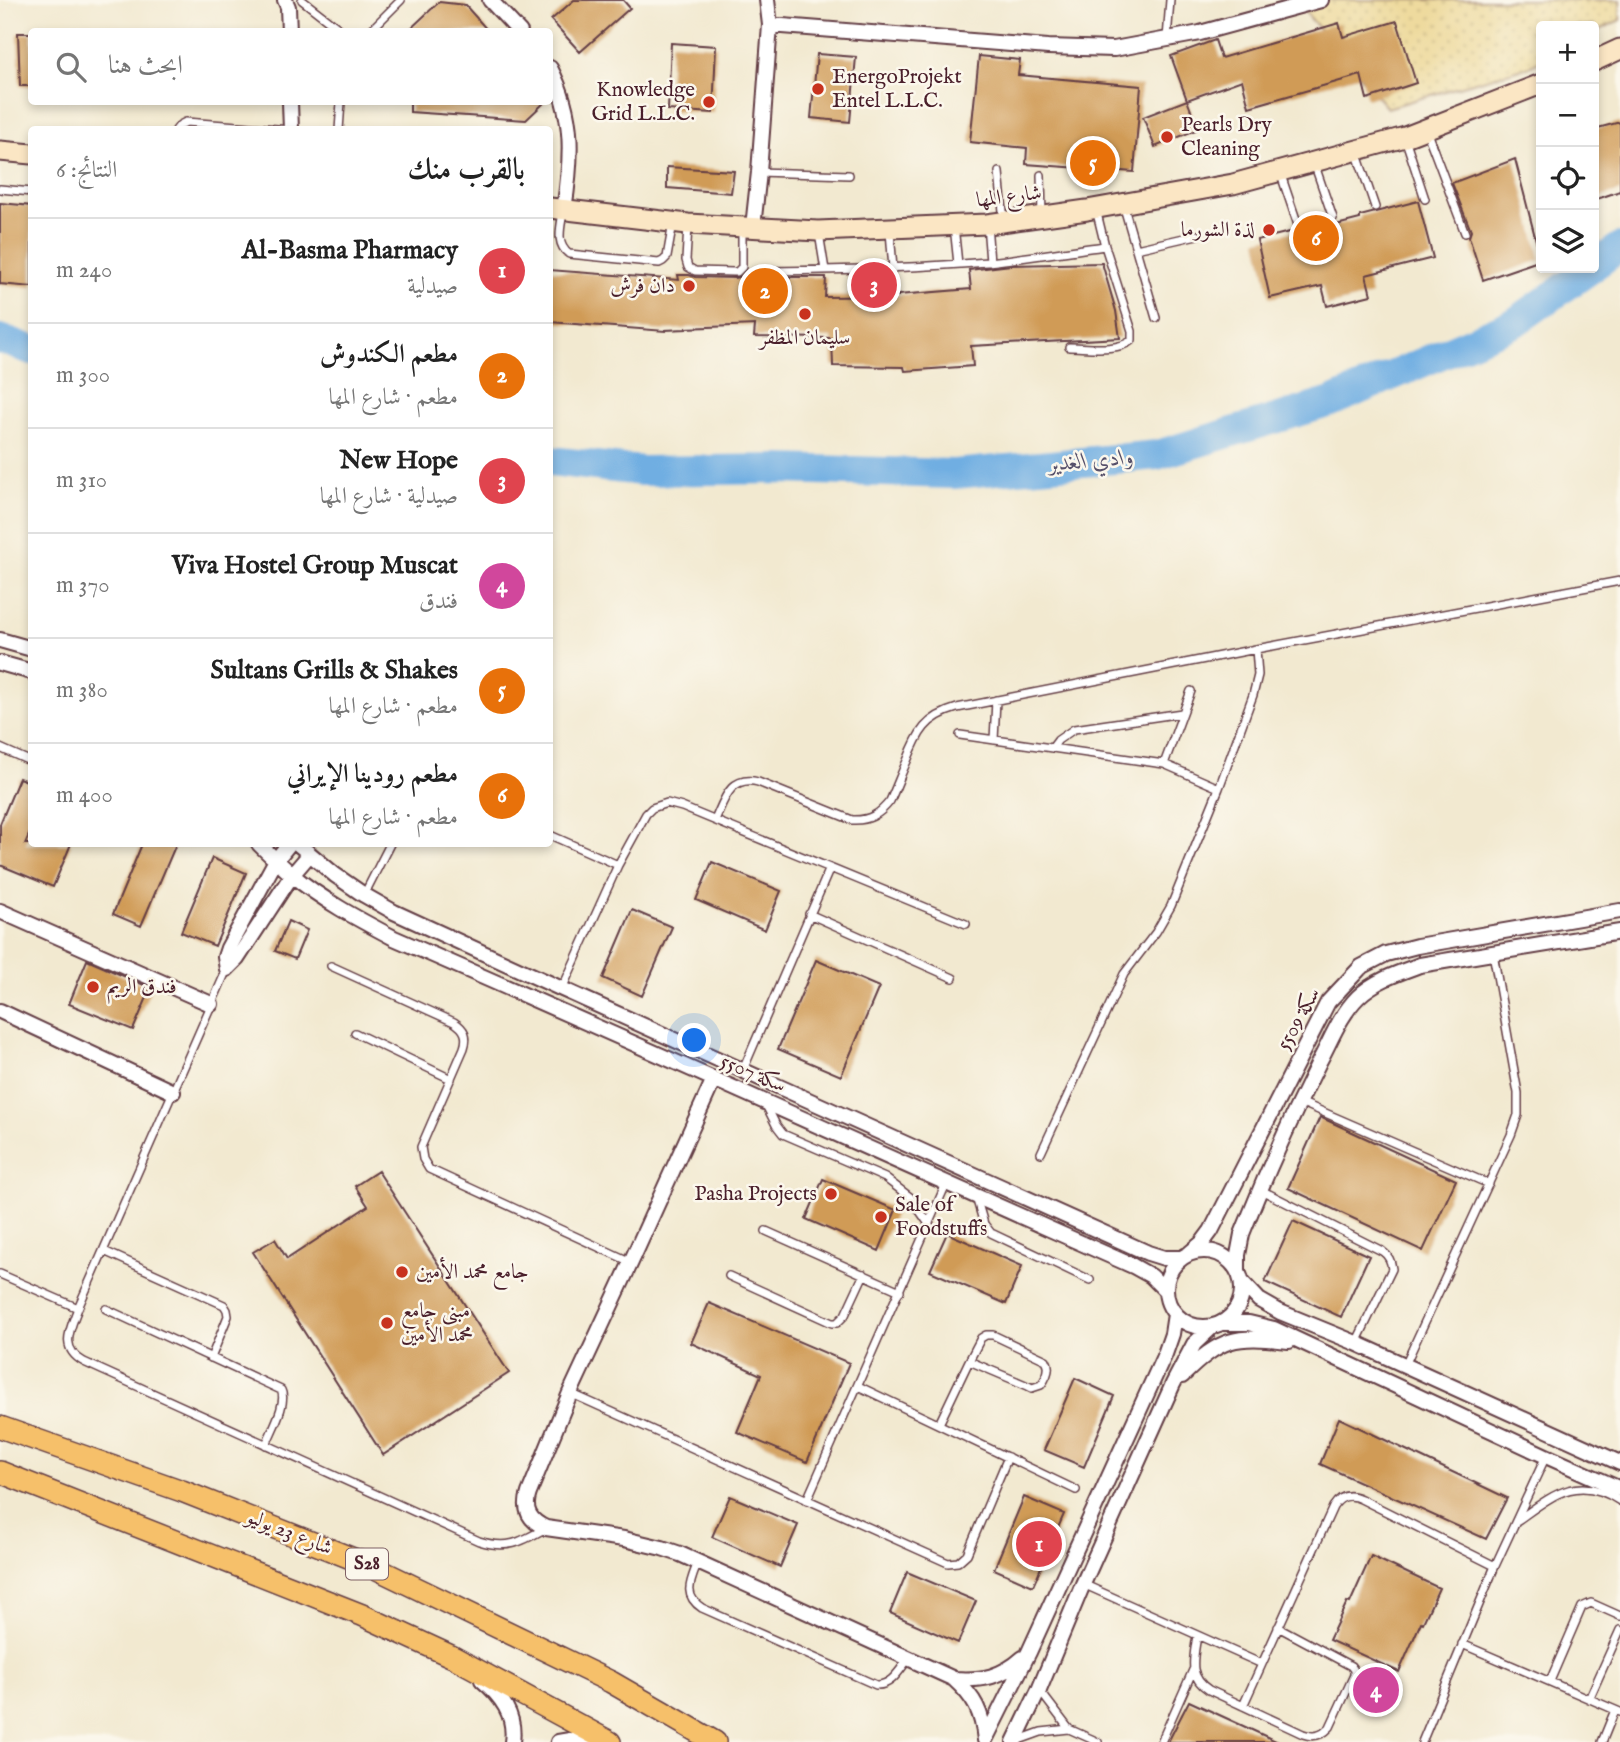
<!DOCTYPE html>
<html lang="ar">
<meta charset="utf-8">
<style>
:root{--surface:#fff;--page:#f2f2f2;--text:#222;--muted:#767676;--line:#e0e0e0;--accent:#b45309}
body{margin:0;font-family:"IM FELL English",Amiri,serif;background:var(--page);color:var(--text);direction:rtl}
.controls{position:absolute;right:21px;top:21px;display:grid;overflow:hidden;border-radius:7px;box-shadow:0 4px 10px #0003}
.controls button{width:63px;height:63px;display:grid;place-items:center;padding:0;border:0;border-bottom:2px solid var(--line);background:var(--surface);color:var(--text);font:35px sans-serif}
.you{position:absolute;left:695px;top:1041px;width:24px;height:24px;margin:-18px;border:5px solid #fff;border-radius:50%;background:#1a73e8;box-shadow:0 0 0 10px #1a73e833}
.badge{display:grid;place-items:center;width:46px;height:46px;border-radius:50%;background:var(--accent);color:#fff;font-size:23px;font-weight:700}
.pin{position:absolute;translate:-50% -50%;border:4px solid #fff;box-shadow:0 2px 7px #0006}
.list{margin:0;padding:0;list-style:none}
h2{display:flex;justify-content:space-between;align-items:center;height:91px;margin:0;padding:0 28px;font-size:30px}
h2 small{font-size:23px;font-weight:400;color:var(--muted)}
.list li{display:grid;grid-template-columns:46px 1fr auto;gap:21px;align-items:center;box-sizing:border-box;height:105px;padding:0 28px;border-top:2px solid var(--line)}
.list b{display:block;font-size:26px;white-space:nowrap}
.list p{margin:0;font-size:23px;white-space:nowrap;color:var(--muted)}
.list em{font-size:23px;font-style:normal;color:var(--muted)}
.icon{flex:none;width:38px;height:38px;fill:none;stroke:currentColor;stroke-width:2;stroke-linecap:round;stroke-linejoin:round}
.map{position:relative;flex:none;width:1620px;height:1742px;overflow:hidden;direction:ltr}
.search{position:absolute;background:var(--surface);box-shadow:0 4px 10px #0003;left:28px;top:28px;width:525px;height:77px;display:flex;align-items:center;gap:18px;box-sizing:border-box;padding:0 24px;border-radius:7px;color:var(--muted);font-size:26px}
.panel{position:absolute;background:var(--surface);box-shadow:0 4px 10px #0003;left:28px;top:126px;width:525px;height:721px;border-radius:7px;direction:rtl}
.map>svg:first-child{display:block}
.sand{fill:url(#sand-dots);stroke:#9c7c64;stroke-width:2}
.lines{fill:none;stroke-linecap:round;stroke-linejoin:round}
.river{stroke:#6faee2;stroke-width:30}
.building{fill:#d09b57}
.lane-casing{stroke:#633d44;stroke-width:10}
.street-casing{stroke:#633d44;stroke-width:18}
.secondary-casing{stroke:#633d44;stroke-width:23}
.primary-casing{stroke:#633d44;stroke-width:24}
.lane{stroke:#fff;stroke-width:7}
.street{stroke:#fff;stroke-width:14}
.secondary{stroke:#fbe6c4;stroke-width:19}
.primary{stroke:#f6c06b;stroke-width:21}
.poi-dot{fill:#c8321e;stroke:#fbf7ec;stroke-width:2.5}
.labels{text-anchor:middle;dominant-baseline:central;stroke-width:5;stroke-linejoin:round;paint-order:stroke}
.shield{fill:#fbf7ec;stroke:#7f6065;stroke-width:2}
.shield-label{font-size:19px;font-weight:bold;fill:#4a1f2b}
.poi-label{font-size:21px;fill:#4a1f2b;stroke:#fbf7ec;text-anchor:start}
.street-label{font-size:21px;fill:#4a1f2b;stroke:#fbf7ec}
.water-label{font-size:23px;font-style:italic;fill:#57516b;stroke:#fbf7ec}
</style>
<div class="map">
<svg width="1620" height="1742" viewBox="0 0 1620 1742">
<defs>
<pattern id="sand-dots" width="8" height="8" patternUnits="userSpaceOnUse" patternTransform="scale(1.75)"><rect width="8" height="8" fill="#eeda9e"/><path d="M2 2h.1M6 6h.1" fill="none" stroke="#cebb88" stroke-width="1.8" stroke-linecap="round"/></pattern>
</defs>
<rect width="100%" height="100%" fill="#fbf7ec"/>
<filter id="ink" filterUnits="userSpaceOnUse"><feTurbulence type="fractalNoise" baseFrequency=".0143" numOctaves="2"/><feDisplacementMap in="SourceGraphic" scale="14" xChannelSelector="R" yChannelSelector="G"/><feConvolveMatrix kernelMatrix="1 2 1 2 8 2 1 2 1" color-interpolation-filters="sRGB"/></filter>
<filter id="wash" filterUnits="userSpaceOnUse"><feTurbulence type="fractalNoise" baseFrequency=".00686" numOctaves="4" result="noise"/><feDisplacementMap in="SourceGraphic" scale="28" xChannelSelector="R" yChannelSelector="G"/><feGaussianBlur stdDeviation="1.57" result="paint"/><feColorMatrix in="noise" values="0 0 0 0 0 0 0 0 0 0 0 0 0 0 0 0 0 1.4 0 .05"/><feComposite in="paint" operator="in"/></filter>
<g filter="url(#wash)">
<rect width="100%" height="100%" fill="#f2e9d0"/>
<path class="sand" d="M1295,0H1620V20L1594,33V26H1541V60L1527,67L1387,108Z"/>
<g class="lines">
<path class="river" d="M1594,266L1620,247
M0,339L32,350
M550,461L642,471L780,469L954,474L1157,455L1331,402L1514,323L1592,268"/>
</g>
<g id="blocks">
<path class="building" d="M574,0H623L630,8L580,52L551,20Z
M439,2L465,5L489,32H407Z
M1397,21L1416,83L1367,99L1361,75L1249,107L1242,80L1187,100L1171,56L1215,40L1221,58L1339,23L1343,37Z
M18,33H32V86H20Z
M671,43L716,46L713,113L668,110Z
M817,54L856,57L850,122L811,118Z
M979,56L1020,60L1018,75L1141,86L1134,172L1026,164L1027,148L970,142Z
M1187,100L1198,129L1155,147L1143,117Z
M410,102H545L526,120L410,112Z
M1620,122V191L1594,200V129Z
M1515,159L1541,260L1483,280L1469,237L1471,231L1452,183Z
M667,167L734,171L731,193L667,188Z
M1418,201L1433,258L1366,275L1371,295L1327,306L1322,286L1270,298L1257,240L1294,231L1297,235L1360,219V216Z
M0,203L32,206V287L0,284Z
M1102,263L1116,311L1120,338L971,346L973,366L905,371L904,367L833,366L832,338L754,337L755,325L686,328V329L665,330V331L550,322V270L679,280L678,275H689L695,277L734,278L750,275L771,277H826L825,297L898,296V295L971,289L969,270L1011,265Z
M19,778L32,783V828L25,844H71L53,887L0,865V824Z
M142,844H176L141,926L113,914Z
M212,858L246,873L215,946L181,932Z
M712,862L781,891L765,930L696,900Z
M632,910L672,927L642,996L603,978Z
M288,921L307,930L295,959L275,951Z
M87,960L151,988L133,1030L69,1004Z
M816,960L879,987L841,1076L778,1049Z
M1320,1117L1456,1180L1423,1251L1288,1188Z
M378,1171L509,1373L383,1455L253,1252L275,1239L287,1259L368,1206L355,1186Z
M823,1179L896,1210L879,1251L806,1219Z
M1293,1221L1369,1256L1341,1317L1265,1282Z
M947,1233L1022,1266L1006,1304L930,1271Z
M709,1303L849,1363L807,1462L737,1432L761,1375L691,1343Z
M1075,1378L1114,1396L1084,1467L1044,1450Z
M1339,1418L1507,1498L1486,1539L1320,1464Z
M730,1496L798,1525L780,1567L712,1537Z
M1024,1497L1064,1514L1033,1586L994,1569Z
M1371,1556L1439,1588L1423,1623L1421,1622L1399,1672L1329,1640L1347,1602L1350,1603Z
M907,1572L976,1601L958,1643L890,1613Z
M1189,1701L1278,1742H1168Z"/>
</g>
</g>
<g filter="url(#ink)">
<use href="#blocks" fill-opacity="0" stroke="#633d44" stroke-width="2"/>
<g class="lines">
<defs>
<path id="lane" d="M302,0L338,28
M369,32L401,0
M1167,39L1170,0
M176,130L180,125L186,122L290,130
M339,130L341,102
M1426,130L1465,233
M1405,138L1425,199
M1356,151L1375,207
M1314,163L1333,218
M759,172L849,175
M999,172L1004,221
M1280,172L1299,228
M1041,175L1042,216
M0,189L32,192
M1123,204L1156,318
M563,212C561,227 555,244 569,254L659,263L663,261L667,257L673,223
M987,224L990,262
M688,226L686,260L688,267L695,271L734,272H737L742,267V228
M954,226L958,264
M890,231L893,269
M819,233L825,270
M1136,249L1197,235
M771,271C843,270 915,268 987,262C1026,258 1066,251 1105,246
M1069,347C1087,347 1118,352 1132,340V331L1105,246L1096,209
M960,735L1164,764L1219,788
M994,740L996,700
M0,748L32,762
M1052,748L1058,740L1074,729L1182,713
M1164,764L1191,691
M715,820C724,800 730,775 758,782L852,820C869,821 880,814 890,801C896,788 901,774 907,761C918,732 926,717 957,708L1256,649L1620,581
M550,835L618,865
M364,895L390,844
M809,914L953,978
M331,966L454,1022C465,1029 468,1036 464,1048L421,1147L423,1159L429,1169L631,1262
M227,969L78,1308C70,1330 59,1348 84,1362L479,1541C508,1550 521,1542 546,1528
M562,989L618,865L646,814L652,808L667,803L682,807L966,924
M355,1033L451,1079
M743,1070L830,868
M1300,1102L1489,1184
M766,1105L776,1125L783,1134L885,1178L910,1197L929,1224
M1041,1153L1124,974L1156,932L1171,906L1219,788L1253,695L1258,675L1256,649
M1261,1190L1382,1251C1389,1256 1391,1261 1392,1269L1356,1343
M976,1197L984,1224L991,1233L1090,1280
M766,1231L900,1291
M104,1251L224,1305L227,1310L228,1316L211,1358
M0,1274L78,1308
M729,1276L832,1323H837L845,1315L864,1274
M106,1309L281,1390C288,1403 271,1431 266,1445
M986,1335H993L1046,1360C1051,1368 1047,1377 1041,1385L1032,1388L1028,1386L969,1361L981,1338Z
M1405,1365L1511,1135L1518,1115V1093L1493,953
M858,1386L1076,1490
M570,1393L948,1563L958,1562L967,1554L1008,1457
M939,1424L969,1361
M807,1500L946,1184
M1518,1520C1553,1495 1578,1473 1620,1501
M698,1562C691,1581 682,1595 702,1608L876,1685C892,1686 900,1669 909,1658
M1083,1584L1262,1664
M1197,1635C1194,1658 1187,1676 1209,1690L1303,1734C1314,1738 1322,1736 1330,1727L1354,1675V1670L1351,1666L1278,1627
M1462,1644L1620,1712
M1550,1681L1582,1607L1591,1603L1620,1616
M1040,1691L1069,1729L1098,1742
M1589,1699L1620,1630
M1243,1706L1333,1507C1340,1496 1349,1493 1361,1499L1495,1566
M1016,1741L1041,1732L1069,1729
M1161,1742L1193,1670
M1422,1742L1495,1566L1546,1456
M1602,1742L1615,1710"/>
<path id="street" d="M285,0L288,7L289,32
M490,0L520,32
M770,25L1048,47L1114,49L1200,33L1321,0
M550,68C575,116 572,158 564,210
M290,102L291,130
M753,227L759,172L770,25L767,0
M0,640L32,649
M0,663L32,672
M259,844C269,854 280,864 291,874C322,900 358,919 394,938C641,1045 886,1157 1133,1266L1151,1276L1165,1290
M298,844L335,875L364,895L394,912L562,989L1148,1253L1164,1258H1181
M0,911L211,1004
M227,969L225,957L228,948L276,860L289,844
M227,969L237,959L292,875L310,854
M0,1011L173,1092
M714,1079L631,1262L570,1393L529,1493C523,1510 530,1521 546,1528L624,1539L662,1548L680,1554L954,1679C975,1698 982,1712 985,1740
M1166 1289a38 38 0 1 1 76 0a38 38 0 1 1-76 0Z
M1190,1253L1202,1243L1211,1231L1328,1002L1361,967L1386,954L1417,946L1620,911
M1238,1271V1255L1242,1234C1265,1176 1291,1118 1319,1062C1331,1040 1340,1015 1358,997C1374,981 1398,973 1420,965L1620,932
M1242,1282L1259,1300L1280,1312L1356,1343L1620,1463
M1223,1323H1249L1274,1329L1546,1456L1620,1489
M1182,1376C1222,1337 1234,1335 1289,1341
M954,1679C982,1681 1002,1677 1023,1658
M482,1680C501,1696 516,1715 512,1742
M985,1740L1029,1652L1165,1354L1172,1334L1175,1314
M558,1742L570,1740L595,1742
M1014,1742L1039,1690L1083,1584L1173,1384L1194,1344L1211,1328"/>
<path id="secondary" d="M1594,61L1620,49
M0,151L32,154
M550,208L688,224L818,231L987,224L1087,210L1233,184L1405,137L1541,84"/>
<path id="primary" d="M0,1427L182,1491L371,1566L611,1682L715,1742
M0,1472L362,1615L453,1657L610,1742"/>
</defs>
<use href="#lane" class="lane-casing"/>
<use href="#street" class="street-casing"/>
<use href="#secondary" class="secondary-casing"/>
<use href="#primary" class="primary-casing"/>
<use href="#lane" class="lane"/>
<use href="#street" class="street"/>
<use href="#secondary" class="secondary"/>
<use href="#primary" class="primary"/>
</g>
</g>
<g class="poi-dot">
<circle cx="818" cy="89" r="7"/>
<circle cx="709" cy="102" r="7"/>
<circle cx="1167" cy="137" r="7"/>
<circle cx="1269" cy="230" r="7"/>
<circle cx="689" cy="286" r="7"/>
<circle cx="805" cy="314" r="7"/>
<circle cx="93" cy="987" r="7"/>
<circle cx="831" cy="1194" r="7"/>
<circle cx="881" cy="1217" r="7"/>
<circle cx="402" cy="1272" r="7"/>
<circle cx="387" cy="1323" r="7"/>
</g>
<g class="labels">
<rect class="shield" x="346" y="1548.5" width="42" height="31" rx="5"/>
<g class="shield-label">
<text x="367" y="1564">S28</text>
</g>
<g class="poi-label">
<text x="832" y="77">EnergoProjekt<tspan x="832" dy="24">Entel L.L.C.</tspan></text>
<text x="695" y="90" text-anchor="end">Knowledge<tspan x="695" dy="24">Grid L.L.C.</tspan></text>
<text x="1181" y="125">Pearls Dry<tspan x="1181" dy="24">Cleaning</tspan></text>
<text x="1255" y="230" text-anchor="end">لذة الشورما</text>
<text x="675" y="286" text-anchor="end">دان فرش</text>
<text x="805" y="338" text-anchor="middle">سليمان المظفر</text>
<text x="107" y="987">فندق الريم</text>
<text x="817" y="1194" text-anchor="end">Pasha Projects</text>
<text x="895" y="1205">Sale of<tspan x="895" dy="24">Foodstuffs</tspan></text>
<text x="416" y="1272">جامع محمد الأمين</text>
<text x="401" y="1311">مبنى جامع<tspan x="401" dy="24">محمد الأمين</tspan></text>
</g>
<g class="street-label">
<text transform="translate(1009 197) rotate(-7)">شارع المها</text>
<text transform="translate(1299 1019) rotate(-61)">سكة 5509</text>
<text transform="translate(753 1074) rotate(23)">سكة 5507</text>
<text transform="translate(289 1533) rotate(22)">شارع 23 يوليو</text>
</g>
<g class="water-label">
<text transform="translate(1091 461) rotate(-5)">وادي الغدير</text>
</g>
</g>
</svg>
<div class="controls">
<button>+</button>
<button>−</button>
<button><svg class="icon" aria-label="locate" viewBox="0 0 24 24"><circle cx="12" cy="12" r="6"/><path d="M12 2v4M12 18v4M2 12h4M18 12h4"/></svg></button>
<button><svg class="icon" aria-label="layers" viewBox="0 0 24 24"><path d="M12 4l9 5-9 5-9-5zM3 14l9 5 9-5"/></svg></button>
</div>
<div class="you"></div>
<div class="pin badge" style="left:1039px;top:1544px;background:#e0444e">1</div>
<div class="pin badge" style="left:765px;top:291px;background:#e8710a">2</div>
<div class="pin badge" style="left:874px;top:285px;background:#e0444e">3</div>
<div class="pin badge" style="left:1376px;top:1690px;background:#d1479c">4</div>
<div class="pin badge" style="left:1093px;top:163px;background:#e8710a">5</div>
<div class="pin badge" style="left:1316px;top:238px;background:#e8710a">6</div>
<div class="search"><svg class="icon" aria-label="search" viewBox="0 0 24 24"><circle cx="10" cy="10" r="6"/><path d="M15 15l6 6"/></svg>ابحث هنا</div>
<section class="panel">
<h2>بالقرب منك<small>النتائج: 6</small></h2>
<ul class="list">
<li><span class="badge" style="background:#e0444e">1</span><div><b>Al-Basma Pharmacy</b><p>صيدلية</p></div><em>240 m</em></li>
<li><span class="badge" style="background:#e8710a">2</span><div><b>مطعم الكندوش</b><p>مطعم · شارع المها</p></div><em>300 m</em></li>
<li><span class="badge" style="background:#e0444e">3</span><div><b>New Hope</b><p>صيدلية · شارع المها</p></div><em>310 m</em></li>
<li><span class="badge" style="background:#d1479c">4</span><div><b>Viva Hostel Group Muscat</b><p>فندق</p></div><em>370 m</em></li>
<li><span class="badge" style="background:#e8710a">5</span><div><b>Sultans Grills &amp; Shakes</b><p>مطعم · شارع المها</p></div><em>380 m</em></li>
<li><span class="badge" style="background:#e8710a">6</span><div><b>مطعم رودينا الإيراني</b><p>مطعم · شارع المها</p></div><em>400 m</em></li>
</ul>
</section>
</div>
